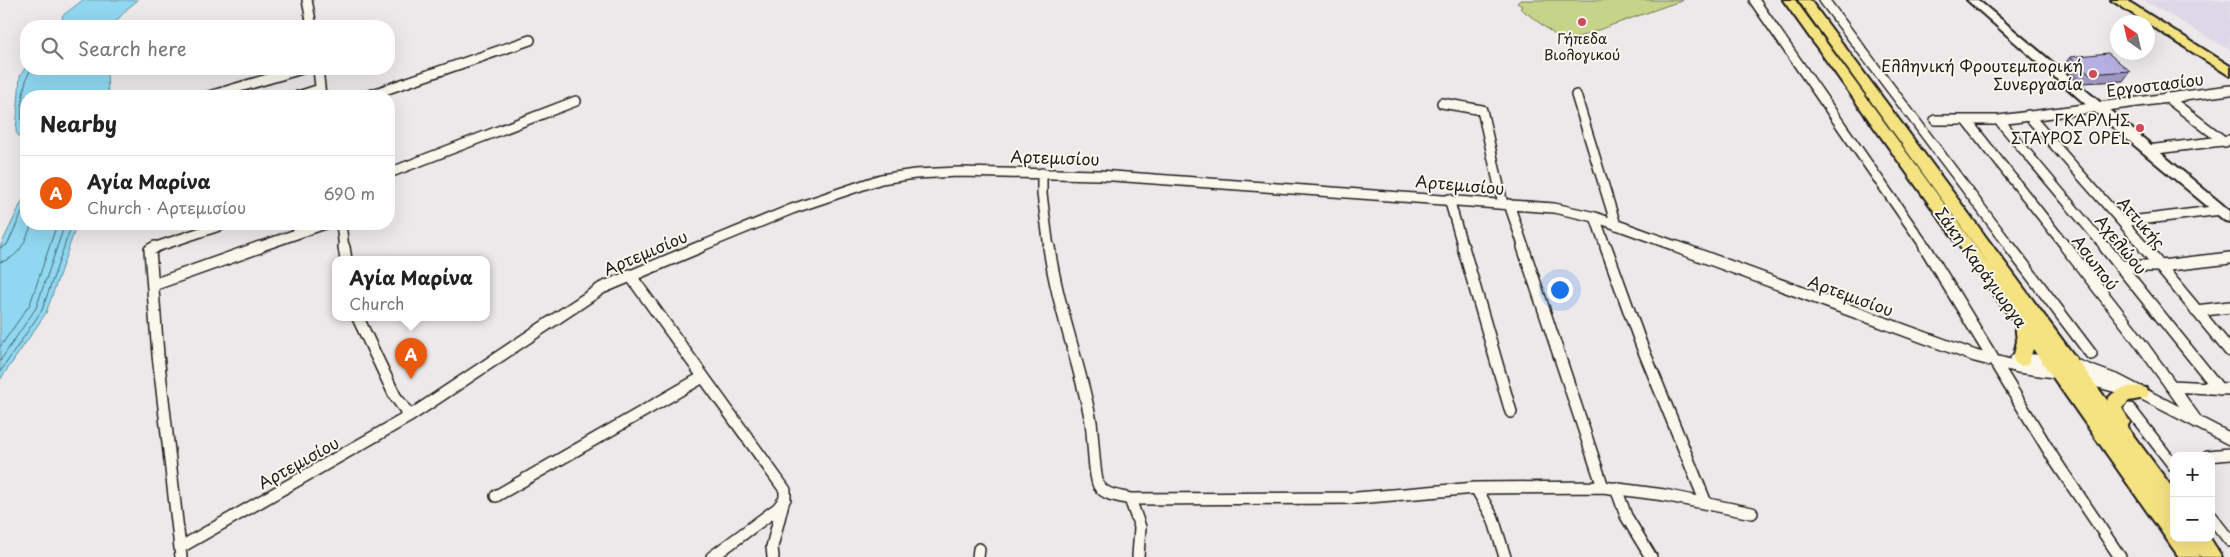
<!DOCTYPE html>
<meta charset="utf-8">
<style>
:root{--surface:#fff;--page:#f2f2f2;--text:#222;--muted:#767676;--line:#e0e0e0;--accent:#ea580c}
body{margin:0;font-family:"Playpen Sans",sans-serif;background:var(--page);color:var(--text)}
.controls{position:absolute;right:15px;bottom:15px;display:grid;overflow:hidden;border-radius:10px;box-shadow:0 5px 20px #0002}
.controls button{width:45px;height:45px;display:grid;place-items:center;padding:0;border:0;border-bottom:1px solid var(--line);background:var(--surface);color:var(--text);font:25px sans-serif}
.compass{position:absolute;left:2110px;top:15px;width:45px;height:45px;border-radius:50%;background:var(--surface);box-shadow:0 5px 20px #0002;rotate:326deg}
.you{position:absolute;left:1559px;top:289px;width:18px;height:18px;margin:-12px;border:4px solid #fff;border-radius:50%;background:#1a73e8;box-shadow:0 0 0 8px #1a73e833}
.badge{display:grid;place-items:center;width:32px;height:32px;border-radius:50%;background:var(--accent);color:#fff;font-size:16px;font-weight:700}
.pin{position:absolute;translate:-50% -41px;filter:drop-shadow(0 1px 2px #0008)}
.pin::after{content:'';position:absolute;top:26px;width:18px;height:15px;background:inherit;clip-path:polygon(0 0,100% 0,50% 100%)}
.popup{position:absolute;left:332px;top:256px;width:158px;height:65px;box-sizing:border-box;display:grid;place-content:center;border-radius:10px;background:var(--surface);filter:drop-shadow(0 1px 4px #0005);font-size:16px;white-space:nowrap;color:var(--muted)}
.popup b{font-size:19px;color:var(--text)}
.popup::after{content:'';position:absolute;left:50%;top:100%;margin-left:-10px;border:10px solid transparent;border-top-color:var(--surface)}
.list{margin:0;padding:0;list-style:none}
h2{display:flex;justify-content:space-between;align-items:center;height:65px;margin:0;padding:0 20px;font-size:21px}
h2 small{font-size:16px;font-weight:400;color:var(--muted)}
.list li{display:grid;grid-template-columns:32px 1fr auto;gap:15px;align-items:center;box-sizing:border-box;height:75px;padding:0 20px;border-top:1px solid var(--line)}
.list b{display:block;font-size:19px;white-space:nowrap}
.list p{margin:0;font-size:16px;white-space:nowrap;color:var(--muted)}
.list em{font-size:16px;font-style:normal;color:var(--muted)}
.icon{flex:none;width:28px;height:28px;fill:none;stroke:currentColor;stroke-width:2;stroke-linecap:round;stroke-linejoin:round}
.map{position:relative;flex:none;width:2230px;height:557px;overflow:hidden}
.search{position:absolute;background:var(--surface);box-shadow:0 5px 20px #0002;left:20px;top:20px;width:375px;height:55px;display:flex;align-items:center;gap:12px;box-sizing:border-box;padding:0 18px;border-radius:20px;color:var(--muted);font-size:19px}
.panel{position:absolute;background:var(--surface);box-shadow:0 5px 20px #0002;left:20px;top:90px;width:375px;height:140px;border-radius:20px}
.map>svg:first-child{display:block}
.built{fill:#dcd8e8}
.green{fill:#c5d488;stroke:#707852}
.water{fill:#90d8f1;stroke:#628d9c}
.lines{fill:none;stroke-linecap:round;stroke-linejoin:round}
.shore{stroke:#4a6771;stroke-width:1}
.street-far1-casing{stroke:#1c1c1c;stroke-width:12}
.street-casing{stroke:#1c1c1c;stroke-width:14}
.secondary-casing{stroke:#1c1c1c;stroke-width:4}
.primary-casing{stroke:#1c1c1c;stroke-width:4}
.street-far1{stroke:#fbf7ec;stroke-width:9}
.street{stroke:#fbf7ec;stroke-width:11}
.secondary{fill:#fbf7ec;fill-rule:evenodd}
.primary{fill:#f5e382;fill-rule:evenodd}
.wall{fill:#9d97c2;stroke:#1c1c1c}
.building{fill:#b6b0e2;stroke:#1c1c1c}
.poi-dot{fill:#d1495b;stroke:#fbf7ec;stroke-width:2}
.labels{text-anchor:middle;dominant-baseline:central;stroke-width:4;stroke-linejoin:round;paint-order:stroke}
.far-poi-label{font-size:14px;fill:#1c1c1c;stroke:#fbf7ec}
.poi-label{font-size:16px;fill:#1c1c1c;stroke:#fbf7ec;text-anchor:end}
.street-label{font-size:16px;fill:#1c1c1c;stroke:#fbf7ec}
</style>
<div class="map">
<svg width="2230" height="557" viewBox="0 0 2230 557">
<rect width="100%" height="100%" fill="#ede9ea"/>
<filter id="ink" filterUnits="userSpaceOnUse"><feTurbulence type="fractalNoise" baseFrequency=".02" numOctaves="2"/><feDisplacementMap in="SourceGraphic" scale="10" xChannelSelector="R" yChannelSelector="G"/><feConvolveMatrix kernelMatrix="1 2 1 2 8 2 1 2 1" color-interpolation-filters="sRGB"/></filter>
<g filter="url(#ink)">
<path class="built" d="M2143,0H2230V50L2171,16Z"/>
<path class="green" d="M1520,0H1683L1567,41H1563L1520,8L1522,6L1517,3Z
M1794,0H1798L1966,230H1960Z"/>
<path class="water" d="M83,0H138L127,9L112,26H65L62,16Z
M26,67V69H107L108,96H26V147L16,132L20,76Z
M26,193V224H77L46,313L0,380V247Z"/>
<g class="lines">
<path class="shore" d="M26,138C17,124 22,83 31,69
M0,248L7,245L26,204
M0,262C20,258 25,241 32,224
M0,347L30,304L57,224
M0,361L36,308L65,224
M0,372L42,310L72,224"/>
<defs>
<path id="street-far1" d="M307,0L312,26
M1754,0L1926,248
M1824,0L2011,248
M318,69L321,96
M1576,95L1616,225
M209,96L302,69
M298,96L320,89
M367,96L530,40
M2166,97L2225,142
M1442,103L1482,110L1503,204
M2028,115L2145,248
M1935,120H1999L2230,90
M1999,120L2106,248
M1967,121L2067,248
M2148,150L2230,140
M389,173L576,101
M1042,173V194L1049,248
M1449,199L1463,248
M1509,204L1524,248
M1595,217L1606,248
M2122,222L2221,210
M341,224L344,248
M153,248L225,224
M256,248L325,224
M697,248L792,209L881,179L915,174L959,172L1099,175L1554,208L1595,217L1681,248"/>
<path id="street" d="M155,247L150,250L158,355L181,557
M344,247L346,260
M1049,247C1057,306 1080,363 1091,422C1093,435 1094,478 1099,486C1106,496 1120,496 1130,499L1357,498L1476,488L1603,487L1664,495L1752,513
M1463,247L1511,412
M1523,247L1603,487
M1606,247L1641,344L1706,503
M1677,247L1975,356L2018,367L2062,373
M1925,247L2054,459L2120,557
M2010,247L2091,354
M2066,247L2131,330L2198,423
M2105,247L2219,389
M2144,247L2230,351
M2120,266H2161L2230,258
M630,275L785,490V499L778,508L712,557
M153,285L260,247
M2196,311L2230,307
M358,318L395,396L410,416
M2016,359L2054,361
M2069,363L2118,381L2230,439
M2081,377L2135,392
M2171,386L2230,389
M2130,409L2174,466
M2208,456L2230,454
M1476,488L1493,518L1505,557
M1616,488L1626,516L1651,557
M496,496L703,377
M1130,499L1140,527L1138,557
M2211,517L2230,541
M181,547L410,416L602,288L700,247
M773,557L772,547L783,503
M978,557L979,549"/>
<path id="secondary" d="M1967,0H1978L2230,211V222L2225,221L2091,109Z"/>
<path id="primary" d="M1783,0H1795L1994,272L1798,0H1810L2107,400C2115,388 2133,384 2146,388L2149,393L2146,398L2129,401L2122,408L2130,422L2127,427L2174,490V513L2168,511L2174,519V538H2188L2190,541L2188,538H2210L2222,557H2201L2199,554L2200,557H2179L2033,349L2028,364L2022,366L2016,364L2013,359L2017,341L2015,324Z
M2111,0H2126L2230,66V76Z"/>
</defs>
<use href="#street-far1" class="street-far1-casing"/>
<use href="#street" class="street-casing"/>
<use href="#secondary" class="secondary-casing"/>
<use href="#primary" class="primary-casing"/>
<use href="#street-far1" class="street-far1"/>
<use href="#street" class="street"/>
<use href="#secondary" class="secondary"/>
<use href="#primary" class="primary"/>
</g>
<path class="wall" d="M2070,57L2130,71L2123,81L2082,83L2063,66Z"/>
<path class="building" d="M2108,53L2130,71L2089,74L2070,57Z"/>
</g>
<g class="poi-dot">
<circle cx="1582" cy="22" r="5"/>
<circle cx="2093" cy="74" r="5"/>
<circle cx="2140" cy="128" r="5"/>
</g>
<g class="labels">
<g class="far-poi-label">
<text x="1582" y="38">Γήπεδα<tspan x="1582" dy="16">Βιολογικού</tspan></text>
</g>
<g class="poi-label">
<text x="2083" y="65">Ελληνική Φρουτεμπορική<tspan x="2083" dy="18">Συνεργασία</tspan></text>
<text x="2130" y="119">ΓΚΑΡΛΗΣ<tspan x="2130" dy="18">ΣΤΑΥΡΟΣ OPEL</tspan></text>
</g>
<g class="street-label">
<text transform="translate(2155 84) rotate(-7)">Εργοστασίου</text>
<text transform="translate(1055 157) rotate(2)">Αρτεμισίου</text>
<text transform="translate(1460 184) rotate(5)">Αρτεμισίου</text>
<text transform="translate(2142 222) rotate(49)">Αττικής</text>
<text transform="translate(2122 244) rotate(51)">Αχελώου</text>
<text transform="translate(645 252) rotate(-23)">Αρτεμισίου</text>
<text transform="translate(2096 262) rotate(53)">Ασωπού</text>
<text transform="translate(1982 267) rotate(54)">Σάκη Καράγιωργα</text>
<text transform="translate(1851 295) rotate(20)">Αρτεμισίου</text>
<text transform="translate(298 462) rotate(-29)">Αρτεμισίου</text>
</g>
</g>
</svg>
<div class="controls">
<button>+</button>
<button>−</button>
</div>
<svg class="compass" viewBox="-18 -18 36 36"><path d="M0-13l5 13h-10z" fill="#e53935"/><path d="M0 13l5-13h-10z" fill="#767676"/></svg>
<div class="you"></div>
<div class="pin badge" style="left:411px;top:379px">A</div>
<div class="popup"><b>Αγία Μαρίνα</b>Church</div>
<div class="search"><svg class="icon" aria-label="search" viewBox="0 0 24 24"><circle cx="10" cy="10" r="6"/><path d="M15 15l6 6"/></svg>Search here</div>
<section class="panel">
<h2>Nearby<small></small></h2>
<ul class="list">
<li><span class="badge">A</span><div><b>Αγία Μαρίνα</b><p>Church · Αρτεμισίου</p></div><em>690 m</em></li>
</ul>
</section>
</div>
